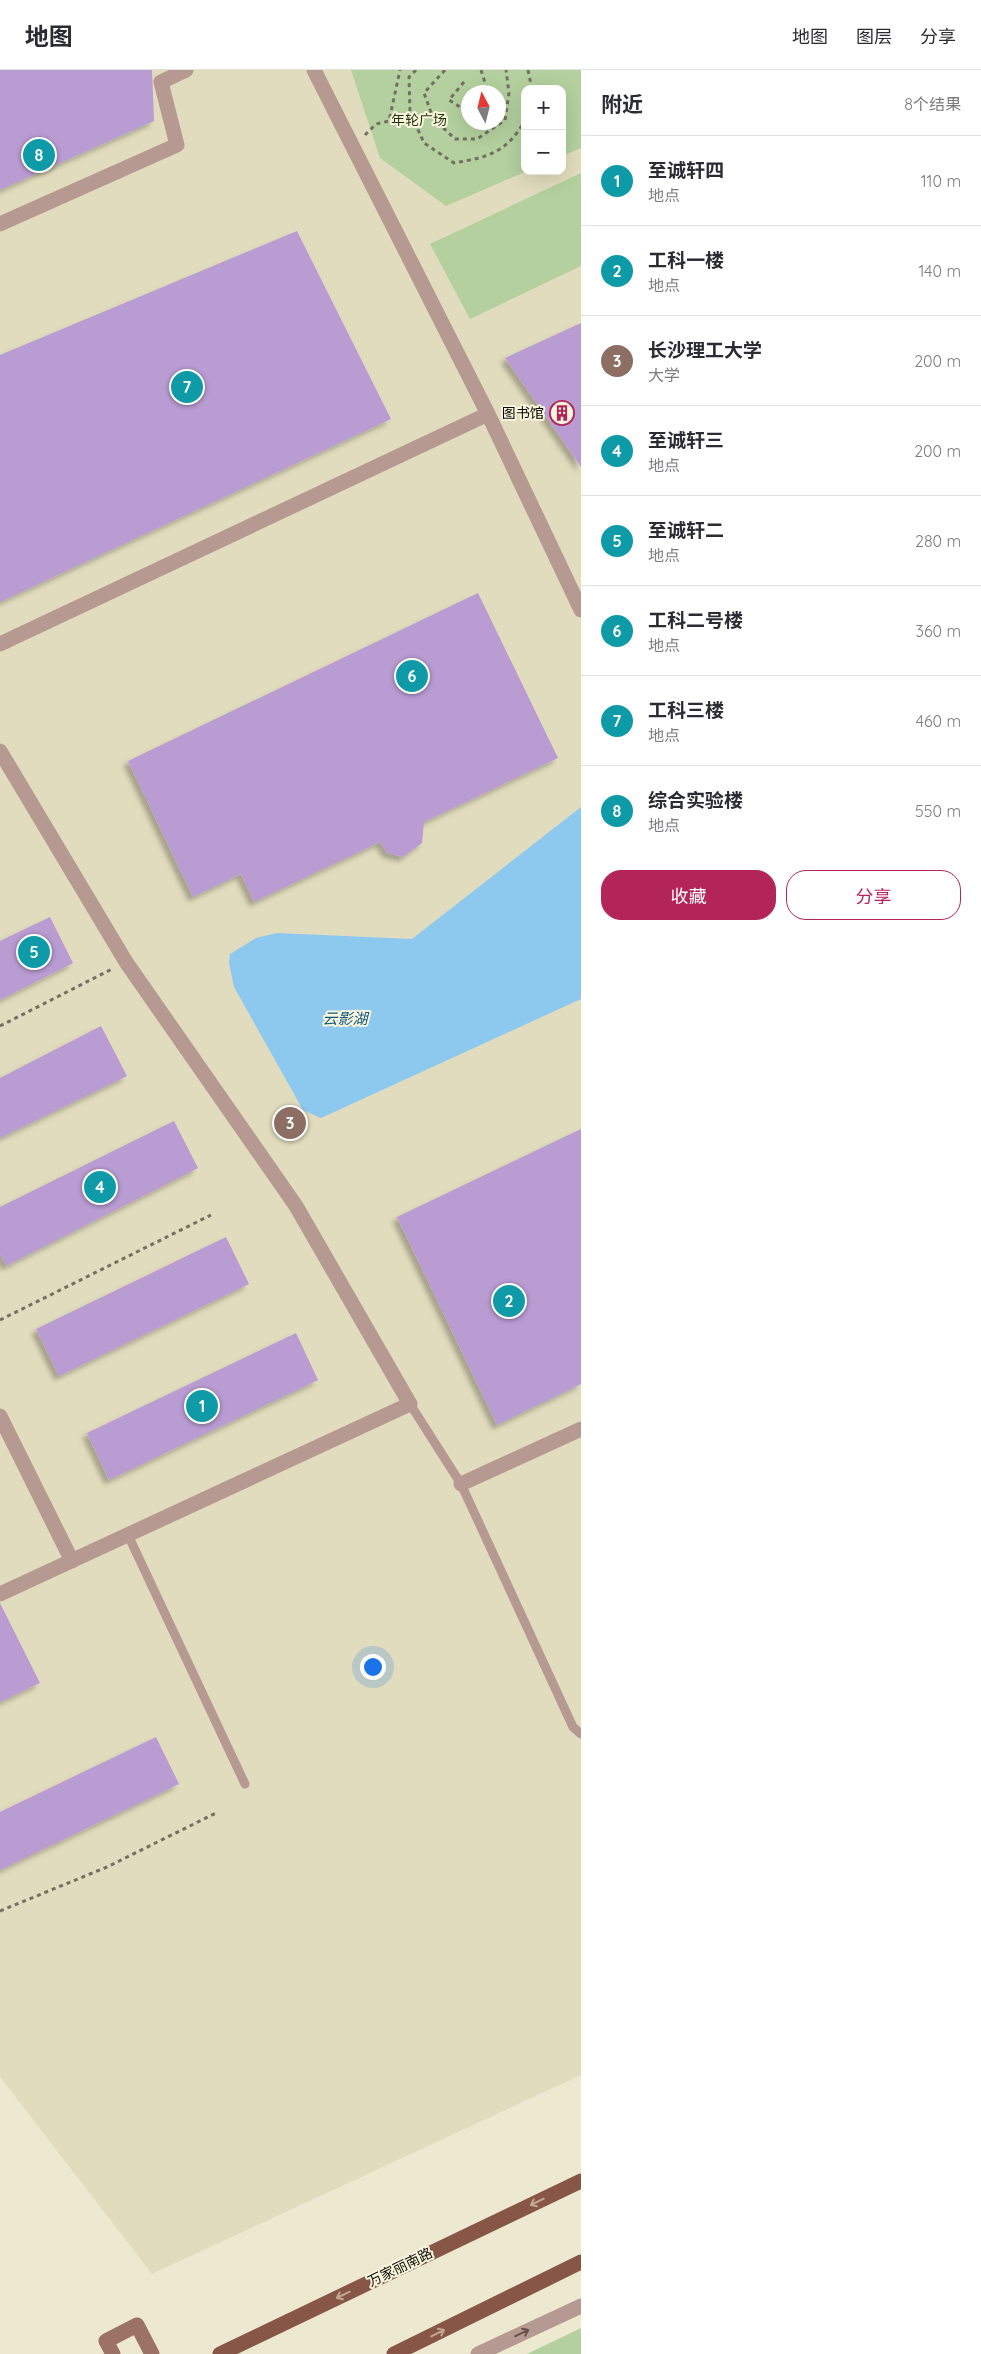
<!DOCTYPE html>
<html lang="zh">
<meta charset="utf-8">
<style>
:root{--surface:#fff;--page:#f2f2f3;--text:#2b2b33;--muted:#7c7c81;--line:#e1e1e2;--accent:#b32558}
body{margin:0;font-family:Quicksand,"Noto Sans SC",sans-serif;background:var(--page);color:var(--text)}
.controls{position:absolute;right:15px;top:15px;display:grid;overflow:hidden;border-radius:10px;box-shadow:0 5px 20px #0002}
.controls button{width:45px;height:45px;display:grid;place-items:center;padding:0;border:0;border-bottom:1px solid var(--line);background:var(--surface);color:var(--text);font:25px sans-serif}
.compass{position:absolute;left:461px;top:15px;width:45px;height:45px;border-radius:50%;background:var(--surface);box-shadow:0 5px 20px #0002;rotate:353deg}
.you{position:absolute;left:372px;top:1596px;width:18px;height:18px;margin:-12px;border:4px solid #fff;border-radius:50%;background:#1a73e8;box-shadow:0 0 0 8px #1a73e833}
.badge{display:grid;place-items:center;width:32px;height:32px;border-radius:50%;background:var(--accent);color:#fff;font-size:16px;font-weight:700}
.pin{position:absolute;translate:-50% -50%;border:2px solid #fff;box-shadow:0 1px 5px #0006}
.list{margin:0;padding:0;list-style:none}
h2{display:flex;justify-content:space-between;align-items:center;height:65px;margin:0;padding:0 20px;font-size:21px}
h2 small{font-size:16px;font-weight:400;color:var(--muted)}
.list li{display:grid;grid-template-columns:32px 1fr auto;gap:15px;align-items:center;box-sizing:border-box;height:90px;padding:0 20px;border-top:1px solid var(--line)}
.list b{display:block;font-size:19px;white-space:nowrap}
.list p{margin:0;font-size:16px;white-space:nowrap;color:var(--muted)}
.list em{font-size:16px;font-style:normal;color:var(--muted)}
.actions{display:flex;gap:10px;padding:15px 20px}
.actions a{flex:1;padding:11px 0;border:1px solid var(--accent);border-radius:20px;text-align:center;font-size:18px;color:var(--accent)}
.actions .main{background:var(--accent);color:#fff}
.map{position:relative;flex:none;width:581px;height:2284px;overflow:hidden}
header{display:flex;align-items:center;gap:30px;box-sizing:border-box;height:70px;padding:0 25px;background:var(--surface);border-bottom:1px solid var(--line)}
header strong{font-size:24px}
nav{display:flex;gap:28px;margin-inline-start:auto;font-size:18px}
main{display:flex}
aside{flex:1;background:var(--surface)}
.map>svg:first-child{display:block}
.built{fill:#e1dcbd;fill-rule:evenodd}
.green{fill:#b3d09e;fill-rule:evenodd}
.water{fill:#8dc9ef}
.building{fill:#b99cd2;filter:url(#shadow)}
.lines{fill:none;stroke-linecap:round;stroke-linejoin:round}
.path{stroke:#727061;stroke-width:3;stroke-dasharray:4 4;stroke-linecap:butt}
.service{stroke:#b69990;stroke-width:9}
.minor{stroke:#b69990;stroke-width:15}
.tertiary{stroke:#b69990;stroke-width:15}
.secondary{stroke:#9b7265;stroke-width:15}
.primary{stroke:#885647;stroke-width:15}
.oneway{stroke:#c1a692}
.oneway2{stroke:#62524a}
.labels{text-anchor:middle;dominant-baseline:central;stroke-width:4;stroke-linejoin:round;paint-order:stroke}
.park-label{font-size:14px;fill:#1f330b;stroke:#faf6de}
.poi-label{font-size:14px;fill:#0d0c05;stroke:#faf6de;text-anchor:end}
.street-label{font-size:14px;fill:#0d0c05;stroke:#faf6de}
.water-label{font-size:15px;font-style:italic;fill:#0e597d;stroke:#faf6de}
</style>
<header>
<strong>地图</strong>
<nav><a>地图</a><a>图层</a><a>分享</a></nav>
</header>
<main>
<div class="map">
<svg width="581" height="2284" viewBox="0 0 581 2284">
<defs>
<filter id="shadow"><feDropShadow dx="-4.5" dy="4.5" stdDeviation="2.5" flood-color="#0004"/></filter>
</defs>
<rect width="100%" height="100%" fill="#ede9d1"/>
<path class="built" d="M0,0H581V2005L152,2204L0,2007ZM525,19H562V101H525ZM468,22H498V52H468Z"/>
<path class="green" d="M351,0H581V78L562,86V19H525V101H527L446,136L380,88ZM468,22H498V52H468Z
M581,103V196L470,249L430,174Z
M581,2258V2284H527Z"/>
<path class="water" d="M581,737V929L321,1048L303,1040L234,917L229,893L230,884L256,868L277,863L412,869Z"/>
<path class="building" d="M0,0H152L154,51L0,120Z
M297,161L391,349L0,532V285Z
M581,253V397L505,288Z
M478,523L558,688L424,752L422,773L403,787L387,783L380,772L254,832L241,804L193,827L128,691Z
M50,847L73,893L0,930V871Z
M101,956L127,1006L0,1068V1008Z
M174,1051L198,1098L6,1196L0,1184V1137Z
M581,1059V1314L497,1355L397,1147Z
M226,1167L249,1214L59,1306L36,1259Z
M296,1263L318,1310L109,1410L87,1363Z
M0,1533L40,1613L0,1632Z
M156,1667L179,1714L0,1800V1742Z"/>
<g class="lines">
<path class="path" d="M416,0L409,7L410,42L424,73L454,93C488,87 507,83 525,50
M445,0L424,23L433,48L455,69H477L505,50L509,23L506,0
M481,0L488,22
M528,0L532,19
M464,12L449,30L468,42
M365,65L376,54L389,51L400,0
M0,956L112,899
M0,1250L211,1145
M0,1841L107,1797L216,1743"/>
<path class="service" d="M410,1334L461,1414L573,1657L581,1664
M128,1465L245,1714"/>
<path class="minor" d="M314,0L488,344L581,540
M0,154L177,75L161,12L186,0
M0,574L488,344
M0,681L126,892L296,1136L410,1334L0,1524
M0,1346L72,1491
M461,1414L581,1359"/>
<path class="tertiary" d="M478,2284L581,2236"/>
<path class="secondary" d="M113,2284L106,2271L137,2255L152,2284"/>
<path class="primary" d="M220,2284L581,2111
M394,2284L581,2192"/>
</g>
<defs><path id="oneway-shaft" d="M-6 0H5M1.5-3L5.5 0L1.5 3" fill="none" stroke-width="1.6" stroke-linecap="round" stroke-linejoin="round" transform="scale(1.25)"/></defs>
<g class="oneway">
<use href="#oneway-shaft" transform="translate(537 2132) rotate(154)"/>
<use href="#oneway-shaft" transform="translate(343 2225) rotate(154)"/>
<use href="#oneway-shaft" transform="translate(438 2263) rotate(-27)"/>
</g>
<use class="oneway2" href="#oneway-shaft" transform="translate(522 2263) rotate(-25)"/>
<defs>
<symbol id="building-ring" viewBox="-11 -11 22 22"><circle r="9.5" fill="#faf6de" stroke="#b32558" stroke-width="1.5"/><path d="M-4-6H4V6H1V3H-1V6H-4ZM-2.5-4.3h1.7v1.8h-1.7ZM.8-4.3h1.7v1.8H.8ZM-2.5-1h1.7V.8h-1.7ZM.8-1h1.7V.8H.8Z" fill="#b32558"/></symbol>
</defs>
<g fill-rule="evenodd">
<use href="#building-ring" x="548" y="329" width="28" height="28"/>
</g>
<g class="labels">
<g class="park-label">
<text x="419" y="50">年轮广场</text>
</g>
<g class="poi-label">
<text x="544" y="343">图书馆</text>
</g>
<g class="street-label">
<text transform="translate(400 2197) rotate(-26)">万家丽南路</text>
</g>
<g class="water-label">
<text x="345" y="948">云影湖</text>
</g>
</g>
</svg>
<div class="controls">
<button>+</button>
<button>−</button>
</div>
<svg class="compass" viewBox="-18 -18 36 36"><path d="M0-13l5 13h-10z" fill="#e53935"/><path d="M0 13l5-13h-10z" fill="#7c7c81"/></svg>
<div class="you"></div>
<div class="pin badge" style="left:202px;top:1336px;background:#0f9aa8">1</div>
<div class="pin badge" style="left:509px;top:1231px;background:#0f9aa8">2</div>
<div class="pin badge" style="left:290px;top:1053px;background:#8d6e63">3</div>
<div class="pin badge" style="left:100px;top:1117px;background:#0f9aa8">4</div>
<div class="pin badge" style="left:34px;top:882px;background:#0f9aa8">5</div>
<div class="pin badge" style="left:412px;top:606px;background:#0f9aa8">6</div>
<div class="pin badge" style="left:187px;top:317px;background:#0f9aa8">7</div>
<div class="pin badge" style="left:39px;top:85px;background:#0f9aa8">8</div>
</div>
<aside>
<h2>附近<small>8个结果</small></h2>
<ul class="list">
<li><span class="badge" style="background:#0f9aa8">1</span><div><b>至诚轩四</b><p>地点</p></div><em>110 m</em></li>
<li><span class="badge" style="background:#0f9aa8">2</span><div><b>工科一楼</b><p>地点</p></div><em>140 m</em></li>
<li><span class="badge" style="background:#8d6e63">3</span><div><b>长沙理工大学</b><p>大学</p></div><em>200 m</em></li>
<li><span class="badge" style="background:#0f9aa8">4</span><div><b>至诚轩三</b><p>地点</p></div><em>200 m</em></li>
<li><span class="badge" style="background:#0f9aa8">5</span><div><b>至诚轩二</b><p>地点</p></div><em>280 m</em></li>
<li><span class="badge" style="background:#0f9aa8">6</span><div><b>工科二号楼</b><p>地点</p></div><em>360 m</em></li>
<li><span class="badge" style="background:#0f9aa8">7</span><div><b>工科三楼</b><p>地点</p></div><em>460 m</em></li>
<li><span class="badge" style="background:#0f9aa8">8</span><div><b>综合实验楼</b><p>地点</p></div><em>550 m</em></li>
</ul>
<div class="actions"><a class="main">收藏</a><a>分享</a></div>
</aside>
</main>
